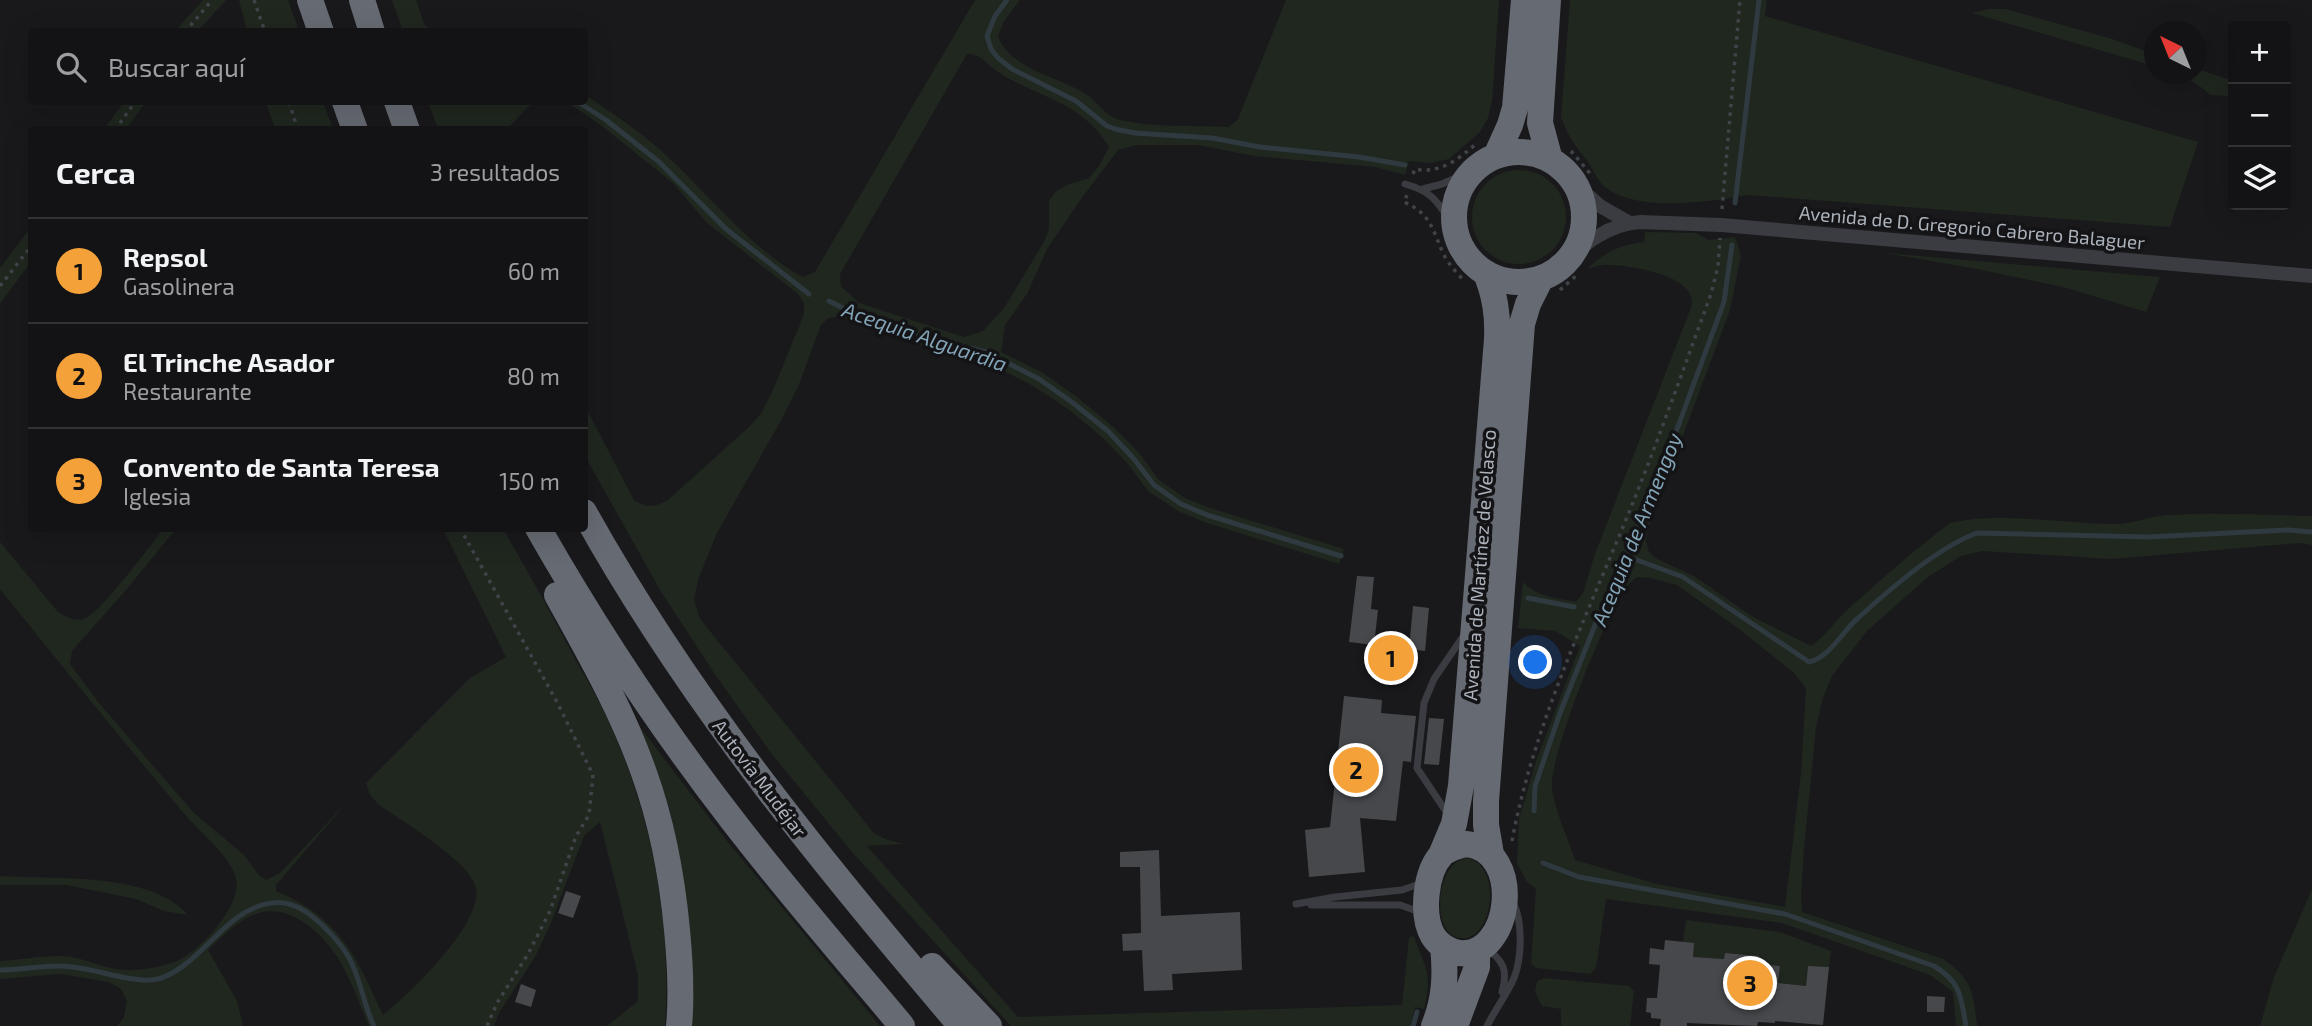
<!DOCTYPE html>
<html lang="es">
<meta charset="utf-8">
<style>
:root{--surface:#131315;--page:#202022;--text:#f1f3f6;--muted:#9d9ea0;--line:#323234;--accent:#f4a139}
body{margin:0;font-family:"Exo 2",sans-serif;background:var(--page);color:var(--text)}
.controls{position:absolute;right:21px;top:21px;display:grid;overflow:hidden;border-radius:7px;box-shadow:0 7px 28px #0002}
.controls button{width:63px;height:63px;display:grid;place-items:center;padding:0;border:0;border-bottom:2px solid var(--line);background:var(--surface);color:var(--text);font:35px sans-serif}
.compass{position:absolute;left:2144px;top:21px;width:63px;height:63px;border-radius:50%;background:var(--surface);box-shadow:0 7px 28px #0002;rotate:317deg}
.you{position:absolute;left:1536px;top:663px;width:24px;height:24px;margin:-18px;border:5px solid #fff;border-radius:50%;background:#1a73e8;box-shadow:0 0 0 10px #1a73e833}
.badge{display:grid;place-items:center;width:46px;height:46px;border-radius:50%;background:var(--accent);color:#111;font-size:23px;font-weight:700}
.pin{position:absolute;translate:-50% -50%;border:4px solid #fff;box-shadow:0 2px 7px #0006}
.list{margin:0;padding:0;list-style:none}
h2{display:flex;justify-content:space-between;align-items:center;height:91px;margin:0;padding:0 28px;font-size:30px}
h2 small{font-size:23px;font-weight:400;color:var(--muted)}
.list li{display:grid;grid-template-columns:46px 1fr auto;gap:21px;align-items:center;box-sizing:border-box;height:105px;padding:0 28px;border-top:2px solid var(--line)}
.list b{display:block;font-size:26px;white-space:nowrap}
.list p{margin:0;font-size:23px;white-space:nowrap;color:var(--muted)}
.list em{font-size:23px;font-style:normal;color:var(--muted)}
.icon{flex:none;width:38px;height:38px;fill:none;stroke:currentColor;stroke-width:2;stroke-linecap:round;stroke-linejoin:round}
.map{position:relative;flex:none;width:2312px;height:1026px;overflow:hidden}
.search{position:absolute;background:var(--surface);box-shadow:0 7px 28px #0002;left:28px;top:28px;width:560px;height:77px;display:flex;align-items:center;gap:18px;box-sizing:border-box;padding:0 24px;border-radius:7px;color:var(--muted);font-size:26px}
.panel{position:absolute;background:var(--surface);box-shadow:0 7px 28px #0002;left:28px;top:126px;width:560px;height:406px;border-radius:7px}
.map>svg:first-child{display:block}
.green{fill:#1f271f;fill-rule:evenodd}
.lines{fill:none;stroke-linecap:round;stroke-linejoin:round}
.stream{stroke:#2f3a40;stroke-width:5}
.building{fill:#46484c}
.path{stroke:#404348;stroke-width:3.5;stroke-dasharray:3.5 5;stroke-linecap:butt}
.lane{stroke:#3a3c41;stroke-width:7}
.street{stroke:#3a3c41;stroke-width:14}
.highway{stroke:#666a72;stroke-width:26}
.labels{text-anchor:middle;dominant-baseline:central;stroke-width:7;stroke-linejoin:round;paint-order:stroke}
.street-label{font-size:19px;fill:#acb2bb;stroke:#141417}
.water-label{font-size:21px;font-style:italic;fill:#83a3b6;stroke:#141417}
</style>
<div class="map">
<svg width="2312" height="1026" viewBox="0 0 2312 1026">
<rect width="100%" height="100%" fill="#19191c"/>
<path class="green" d="M203,0H226L198,31H175Z
M239,0H288L299,31H247Z
M392,0H416L425,26L436,31H403Z
M975,0H1020L1004,21L998,36C1009,69 1060,77 1086,94C1098,102 1105,116 1120,120C1155,128 1193,125 1229,127L1238,119L1286,0H1499L1492,101L1488,118L1480,132L1449,159L1431,163L1409,161L1405,175L1375,167L1254,156L1198,145H1137L1118,150L1081,199L1047,249L1027,294L1005,325L1001,352L1043,373L1077,397L1112,426L1140,454L1159,480L1185,498L1210,508L1344,549L1339,564L1204,522L1178,511L1148,491L1128,464L1102,437L1068,409L1035,387L983,360L911,343L860,325L840,316L828,318L821,325L798,387L778,426L717,533L699,577L694,599L700,619L874,833L885,839L904,844L867,846L1018,1017L1402,1005L1409,937L1414,936C1425,969 1433,971 1424,1009L1415,1007L1410,1026H1011L852,852L771,753L714,673L660,590L585,456V406L634,500C648,509 654,507 668,500L750,426L762,412L773,390L804,314V303L798,294L706,222L674,184L602,126L567,102H584L585,95C613,113 642,133 667,156C709,195 752,250 803,277L815,272ZM967,54C980,53 988,65 998,72C1024,89 1055,97 1080,115C1092,124 1101,134 1109,147L1099,166L1089,178L1067,185L1056,191L1049,201V229L1044,242L1004,308L983,331L964,337L859,303L841,286L840,274Z
M1570,0H1767L1765,16L2198,142L2170,227L1747,195C1710,202 1635,213 1604,186C1596,179 1592,167 1586,159C1574,145 1567,134 1561,117Z
M1989,9H2006L2112,39L2154,54V66L1972,13Z
M2197,69L2233,81V96L2211,95L2194,82L2172,74H2196Z
M124,102H146L126,129H104Z
M266,102H323L333,129H275Z
M428,102H533L506,130L438,129Z
M1472 217a47 47 0 1 1 94 0a47 47 0 1 1-94 0Z
M31,227V262L0,304V268Z
M1645,232L1696,233L1709,240L1735,237L1741,256L1730,310L1649,526L1646,541L1649,552L1657,559L1694,576L1753,617L1811,646C1825,637 1834,622 1846,611C1879,581 1914,550 1950,523C2000,511 2063,524 2115,524C2133,524 2150,516 2168,515C2216,512 2264,515 2312,516V545L2299,543L2111,559L1982,551L1961,556L1928,577L1867,631L1832,676L1823,698L1816,727L1804,849L1801,899L1802,912L1943,959C1972,978 1974,994 1977,1026H1956L1953,992L1930,975L1782,923L1606,899L1596,968L1590,974L1536,968L1531,964L1536,889L1527,882L1517,863L1519,819L1536,761L1580,646L1555,631L1518,628L1523,582C1537,597 1556,598 1576,602L1583,593L1595,554L1685,323C1687,317 1692,308 1692,301C1691,275 1629,265 1609,265C1602,264 1594,267 1587,269C1605,252 1619,245 1644,242ZM1637,577L1650,578L1677,585L1739,629L1794,673L1806,688L1801,773L1785,907L1657,884L1575,860C1568,839 1555,810 1552,789C1548,759 1608,608 1629,584C1631,581 1634,579 1637,577Z
M1885,253L2160,277L2146,312L2067,288L1977,269Z
M164,529H176L126,590L72,651L70,664L99,703L194,813L244,855L259,875L266,880L280,873L348,801L276,885V891C341,919 355,954 383,1015C409,994 483,924 476,888C471,862 402,821 379,805L370,795L366,783L470,678L506,657L443,529H503C528,572 552,615 575,659C586,679 599,699 608,720C652,815 672,922 665,1026H607L638,1001V975L600,822L584,836L549,928L535,957L499,1013L494,1026H369C352,986 340,944 300,920C282,909 264,908 245,919C231,927 220,939 208,950L237,1001L243,1026H117L124,1017L127,1001L121,989L109,982L61,974L0,979V961C19,960 39,956 58,956C81,955 102,969 125,970C139,971 159,967 172,963C198,955 246,903 235,875C227,852 196,829 181,810C120,737 59,663 0,589V542L58,612C66,617 74,621 84,619C100,614 150,545 164,529Z
M637,723L727,841L880,1026H690L694,989L683,881L669,808Z
M1466,858C1503,863 1494,941 1461,938C1430,936 1435,863 1466,858Z
M0,876C54,880 150,871 188,915L164,911L136,899L66,885H0Z
M2312,889V1026H2260L2274,977Z
M1686,920L1780,932L1831,951L1829,967L1808,966L1806,986L1778,983L1780,966L1759,964V956L1725,953L1724,959L1693,957L1683,942Z
M1544,978L1629,986L1634,991L1630,1026H1561V1009L1542,1006L1535,992L1537,981Z"/>
<g class="lines">
<path class="stream" d="M1007,0L995,16L987,36L991,49L998,58L1012,69L1076,101L1107,126L1115,129L1135,133L1212,138L1260,147L1359,157L1405,165
M578,102L606,120L658,161L726,229L809,294
M1735,203L1759,0
M829,301L863,318L913,335L986,352L1039,379L1073,403L1108,431L1134,459L1154,485L1181,504L1207,515L1341,556
M1626,556L1683,577L1809,662C1829,658 1843,631 1857,619C1889,590 1938,547 1977,533L2148,537L2288,530L2312,532
M1528,598L1574,607
M1534,811L1535,786L1560,713L1599,615L1653,494L1724,302L1732,245
M1543,863L1579,877L1785,914L1934,966C1961,982 1961,997 1966,1026
M0,970C20,970 39,966 59,966C82,966 104,974 127,978C139,980 152,982 164,977C193,965 213,935 238,917C252,907 272,899 289,904C310,909 337,938 348,956C361,978 363,1004 374,1026
M1413,1026L1417,1012"/>
</g>
<path class="building" d="M1357,576L1374,577L1371,609L1378,610L1374,645L1349,642Z
M1413,606L1429,608L1425,651L1409,649Z
M1344,696L1382,700L1381,713L1416,716L1411,762L1403,761L1396,821L1360,818L1365,872L1309,877L1305,830L1330,827Z
M1429,718L1444,719L1439,765L1424,764Z
M1159,850L1161,916L1240,912L1242,970L1172,974L1173,990L1144,991L1142,950L1123,951L1122,934L1141,933L1140,867H1120V852Z
M566,891L581,896L573,918L558,913Z
M1665,940L1694,943L1693,957L1724,959L1725,953L1759,956V964L1780,966L1778,983L1806,986L1808,966L1829,967L1823,1025L1775,1021V1023L1758,1022L1757,1026L1687,1023V1026H1660L1661,1019L1651,1018V1013L1646,1012L1647,998H1657L1660,965L1649,964L1650,948L1664,950Z
M521,984L536,990L531,1007L515,1002Z
M1927,996L1945,997L1944,1012H1927Z"/>
<g class="lines">
<path class="path" d="M254,0L265,32
M185,32L212,0
M289,102L298,130
M115,130L135,102
M1571,151L1593,177
M1413,174L1415,169C1440,174 1459,159 1477,143
M1407,195L1404,202C1432,214 1433,232 1444,255C1449,265 1458,274 1465,282
M1722,209L1740,0
M0,286L32,245
M1560,290L1578,274
M460,528L557,702L593,775L589,815L576,836L550,911L528,954L497,1003L487,1026
M1512,841C1533,729 1582,626 1625,522C1656,447 1683,370 1711,294L1718,266L1720,238"/>
<path class="lane" d="M1405,184C1434,192 1438,203 1454,227
M1423,189L1442,184L1475,169
M1449,816L1417,768L1424,703L1434,679L1464,635
M1296,904L1335,897L1402,890L1422,883
M1311,905H1400L1420,912
M1487,949C1504,961 1508,971 1502,992
M1487,1026C1495,1010 1507,994 1514,978C1522,957 1523,922 1513,902"/>
<path class="street" d="M1574,183L1600,206L1628,222
M1563,264C1585,243 1609,224 1640,222L1721,225L2312,276"/>
<path class="highway" d="M310,0L321,32
M362,0L372,32
M1548,0L1540,123L1550,160
M345,102L355,130
M397,102L407,130
M1454 217a65 65 0 1 1 130 0a65 65 0 1 1-130 0Z
M1496,156L1510,125L1515,108L1524,0
M584,512C688,699 823,864 961,1026
M538,528C596,630 661,728 733,821C787,891 845,958 902,1026
M557,595C589,653 622,710 644,773C662,823 672,876 677,930C680,961 682,994 679,1026
M1466,844C1525,849 1512,959 1459,953C1448,951 1439,945 1433,936C1421,915 1425,872 1442,854C1449,848 1457,846 1466,844Z
M1491,854L1486,825V801L1522,324L1528,304L1541,278
M1441,855L1454,824L1461,786L1497,339C1498,314 1495,296 1486,273
M932,966L989,1026
M1434,1026C1445,999 1446,975 1443,946
M1455,1026L1477,967V950"/>
</g>
<g class="labels">
<g class="street-label">
<text transform="translate(1972 227) rotate(5)">Avenida de D. Gregorio Cabrero Balaguer</text>
<text transform="translate(1479 565) rotate(-86)">Avenida de Martínez de Velasco</text>
<text transform="translate(760 778) rotate(53)">Autovía Mudéjar</text>
</g>
<g class="water-label">
<text transform="translate(925 336) rotate(19)">Acequia Alguardia</text>
<text transform="translate(1636 529) rotate(-68)">Acequia de Armengoy</text>
</g>
</g>
</svg>
<div class="controls">
<button>+</button>
<button>−</button>
<button><svg class="icon" aria-label="layers" viewBox="0 0 24 24"><path d="M12 4l9 5-9 5-9-5zM3 14l9 5 9-5"/></svg></button>
</div>
<svg class="compass" viewBox="-18 -18 36 36"><path d="M0-13l5 13h-10z" fill="#e53935"/><path d="M0 13l5-13h-10z" fill="#9d9ea0"/></svg>
<div class="you"></div>
<div class="pin badge" style="left:1391px;top:658px">1</div>
<div class="pin badge" style="left:1356px;top:770px">2</div>
<div class="pin badge" style="left:1750px;top:983px">3</div>
<div class="search"><svg class="icon" aria-label="search" viewBox="0 0 24 24"><circle cx="10" cy="10" r="6"/><path d="M15 15l6 6"/></svg>Buscar aquí</div>
<section class="panel">
<h2>Cerca<small>3 resultados</small></h2>
<ul class="list">
<li><span class="badge">1</span><div><b>Repsol</b><p>Gasolinera</p></div><em>60 m</em></li>
<li><span class="badge">2</span><div><b>El Trinche Asador</b><p>Restaurante</p></div><em>80 m</em></li>
<li><span class="badge">3</span><div><b>Convento de Santa Teresa</b><p>Iglesia</p></div><em>150 m</em></li>
</ul>
</section>
</div>
